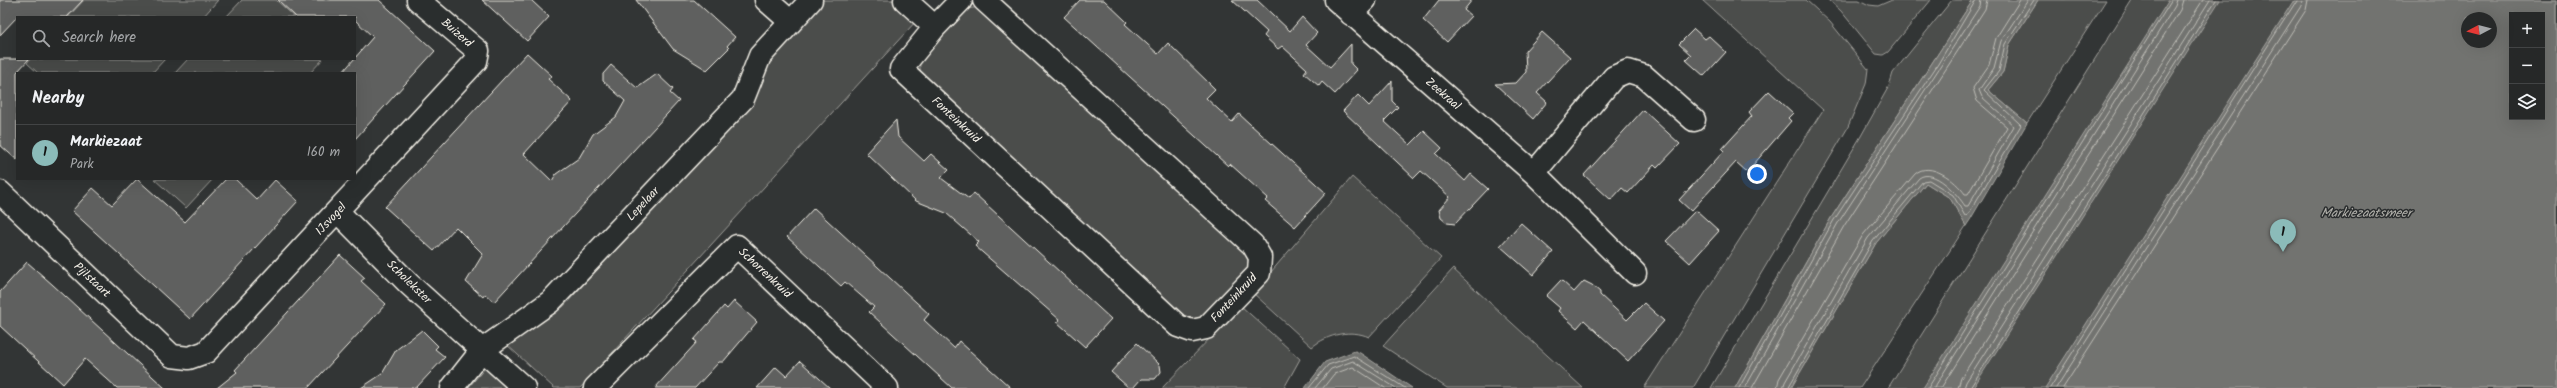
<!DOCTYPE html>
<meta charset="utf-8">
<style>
:root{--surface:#262828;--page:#2e3030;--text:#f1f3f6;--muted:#a4a6a8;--line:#424445;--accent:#8bbbb9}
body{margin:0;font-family:Kalam,sans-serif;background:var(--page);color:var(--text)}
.controls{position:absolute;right:12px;top:12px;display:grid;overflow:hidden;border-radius:0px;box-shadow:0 4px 16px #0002}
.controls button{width:36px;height:36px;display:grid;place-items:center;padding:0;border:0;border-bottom:1px solid var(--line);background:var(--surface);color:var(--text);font:20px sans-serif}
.compass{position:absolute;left:2461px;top:12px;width:36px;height:36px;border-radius:50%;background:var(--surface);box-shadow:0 4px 16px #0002;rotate:263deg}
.you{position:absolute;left:1757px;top:174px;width:14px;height:14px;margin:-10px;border:3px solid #fff;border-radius:50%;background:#1a73e8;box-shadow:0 0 0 6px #1a73e833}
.badge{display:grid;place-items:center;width:26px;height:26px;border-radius:50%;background:var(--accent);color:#111;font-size:13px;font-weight:700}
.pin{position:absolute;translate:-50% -33px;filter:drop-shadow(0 1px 2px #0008)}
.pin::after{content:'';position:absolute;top:21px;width:14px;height:12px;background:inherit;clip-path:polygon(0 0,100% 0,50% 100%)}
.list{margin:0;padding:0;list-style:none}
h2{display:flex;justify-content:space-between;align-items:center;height:52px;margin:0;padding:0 16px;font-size:17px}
h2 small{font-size:13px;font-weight:400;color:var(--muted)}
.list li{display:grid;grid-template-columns:26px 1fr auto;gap:12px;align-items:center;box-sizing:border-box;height:56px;padding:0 16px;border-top:1px solid var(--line)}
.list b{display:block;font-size:15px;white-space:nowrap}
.list p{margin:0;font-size:13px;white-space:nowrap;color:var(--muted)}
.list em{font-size:13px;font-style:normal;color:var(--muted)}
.icon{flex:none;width:22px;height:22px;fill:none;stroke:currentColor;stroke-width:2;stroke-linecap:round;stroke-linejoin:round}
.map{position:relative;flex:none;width:2557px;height:388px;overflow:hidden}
.search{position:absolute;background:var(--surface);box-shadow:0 4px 16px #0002;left:16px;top:16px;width:340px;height:44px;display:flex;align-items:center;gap:10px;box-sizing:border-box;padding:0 14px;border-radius:0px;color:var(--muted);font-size:15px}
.panel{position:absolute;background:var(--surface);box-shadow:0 4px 16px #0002;left:16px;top:72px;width:340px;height:108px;border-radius:0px}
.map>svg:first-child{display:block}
.green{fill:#4b4d4c;stroke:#a09f9a;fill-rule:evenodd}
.water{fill:#727370;stroke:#a6a5a0;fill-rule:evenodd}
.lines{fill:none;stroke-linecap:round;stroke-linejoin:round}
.shore{stroke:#c0bfb8;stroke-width:1}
.building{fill:#5f605f;stroke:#f4f1e8}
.minor-casing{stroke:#f4f1e8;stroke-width:25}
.minor{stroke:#2a2d2e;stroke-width:22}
.labels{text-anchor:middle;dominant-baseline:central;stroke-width:3;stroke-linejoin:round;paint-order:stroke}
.street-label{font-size:12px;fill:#f4f1e8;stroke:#2a2d2e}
.water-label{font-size:13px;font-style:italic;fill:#b3b2ac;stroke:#2a2d2e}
</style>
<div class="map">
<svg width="2557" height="388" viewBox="0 0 2557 388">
<rect width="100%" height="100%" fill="#323535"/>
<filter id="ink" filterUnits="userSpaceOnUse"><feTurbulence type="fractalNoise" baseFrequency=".025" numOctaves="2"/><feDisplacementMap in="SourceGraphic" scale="8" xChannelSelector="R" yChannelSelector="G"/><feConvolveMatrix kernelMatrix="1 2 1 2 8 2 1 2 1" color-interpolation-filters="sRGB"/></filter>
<g filter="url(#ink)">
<path class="green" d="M84,0H218L203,17H68Z
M242,0H276L295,17H226Z
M821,0H895L917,20L580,388H554L506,344L535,321L563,307L754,98L764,65Z
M1702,0H1806L1830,22L1868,69L1866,84L1847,129L1693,388H1644L1823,110Z
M1829,0H1859L1869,5L1878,6L1892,0H1931L1888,52L1883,55L1876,54L1841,11Z
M1952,0H1973L1831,218L1735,388H1711L1861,136L1889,86L1893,73Z
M2038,0H2106L2027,123L1988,90L2003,72L2009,45Z
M2132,0H2557V388H1888ZM2512,15H2542V117H2512ZM2467,18H2491V42H2467Z
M983,7L1247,250L1249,269L1201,320L1181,318L921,77L919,58L963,9Z
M30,59H165L152,73H38L27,63Z
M188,59H323L310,73H175Z
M1352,177L1441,258L1369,337C1351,329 1328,334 1312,347L1253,293Z
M154,179H213L186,208Z
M1926,183L1950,198L1966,226L1860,388H1791L1876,243Z
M1453,269L1583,388H1447L1383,346Z
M1241,306L1300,359L1284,388H1162Z
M492,360L523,388H468Z"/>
<path class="water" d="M1973,0H2038L2009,45L2003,72L1988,90L2027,123L1970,220L1966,226L1950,198L1926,183L1876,243L1791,388H1735L1831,218Z
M2169,0H2220L1973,388H1923Z
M2294,0H2557V388H2045ZM2512,15H2542V117H2512ZM2467,18H2491V42H2467Z
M1355,351L1360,353L1412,388H1305L1325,362Z"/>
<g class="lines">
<path class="shore" d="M1309,388L1328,365L1354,356L1405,388
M1315,388L1331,369L1353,361L1396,388
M1323,388L1334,374L1353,367L1385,388
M1739,388L1834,220L1938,64L1976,0
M1745,388L1838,223L1980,6L1981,0
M1752,388L1844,226L1985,9L1987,0
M1777,388L1779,379L1863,235L1915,174C1930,160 1956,181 1965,194H1968L2007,127L1977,101L1973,88L1989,65L1996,38L2020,0
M1783,388L1785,382L1868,238L1919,178C1934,167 1958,195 1965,206H1968L2014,126L1982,97L1979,90L1994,68L2001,41L2028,0
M1788,388L1873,241L1923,181L1929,180L1953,195L1965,216L1968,215L2021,125L1984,90L1999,71L2005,44L2034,0
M1928,388L2172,0
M1934,388L2175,6L2177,0
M1941,388L2180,10L2183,0
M1958,388L1961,378L2203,0
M1964,388L1966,382L2210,0
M1970,388L2216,0
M2050,388L2297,0
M2056,388L2301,6L2302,0
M2063,388L2306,10L2308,0"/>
</g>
<path class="building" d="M0,0H83L67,17H17L0,35Z
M278,0H379L435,51L355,139V73H342L373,37L355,20V17H296Z
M482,0H531L549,17L527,41Z
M636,0H694L735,37L727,46L729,48L707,70L673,49Z
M1080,0H1104L1127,22L1125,24L1158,54L1168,43L1215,89L1206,98L1232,122L1239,114L1326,193L1295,227L1265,201L1268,198L1230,164L1228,166L1064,17Z
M1232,0H1257L1290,31L1302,17L1317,33L1306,45L1330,67L1351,44V64L1357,70L1335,94L1322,82L1319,86L1304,73L1307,69L1282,46L1278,49L1264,36L1267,32Z
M1439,0H1472L1464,10L1471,16L1447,42L1423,20Z
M1694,29L1705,39L1709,36L1726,52L1704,76L1686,60L1691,55L1679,44Z
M1542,32L1570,57L1537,93L1547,102L1533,119L1495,84L1516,83L1526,72L1525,51Z
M527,53L552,76L548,79L572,101L524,154L552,181L556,174L579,158L593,134L616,117L625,101L603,81V74L611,65L637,88L657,74L673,89L670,93L679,101L494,302L485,294L483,297L466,282L483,254L456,227L434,251L385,207Z
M0,59H29L17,72V160L0,145Z
M1392,81V101L1398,107L1384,121L1410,145L1424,131L1442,148L1436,154L1465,181L1471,174L1488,189L1455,224L1447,223L1441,218L1439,210L1450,197L1421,171L1414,178L1343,111L1358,95L1369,106Z
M1769,91L1793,113L1788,118L1791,121L1747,172L1736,162L1691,211L1679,200L1724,151L1722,149L1752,116L1749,112Z
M1643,110L1680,144L1657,168L1654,165L1628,193L1622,188L1611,200L1584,175Z
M896,120L898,137L924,161L931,154L949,170L941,178L969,199L974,193L1111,319L1085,347L1057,322L1060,320L975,246L979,242L946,213L916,201L866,153Z
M137,179L185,222L226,179H235L257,200L275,180L298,201L190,319L72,211L93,188L112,205Z
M814,208L929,314L924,320L954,348L959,341L1011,388H952L869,312L874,307L845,282L841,286L787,237Z
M1696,210L1719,231L1690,263L1666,241Z
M1521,223L1553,252L1533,275L1500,246Z
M340,255L365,278L361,281L386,304L308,388H217L237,372L235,370Z
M27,262L53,285L165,388H117L85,359L63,384L0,326V292Z
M1561,280L1574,292L1584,281L1592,285L1600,292V295L1627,320L1644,303L1664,321L1628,361L1584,320L1577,328L1558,311L1560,308L1546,296Z
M734,301L757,322L723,362H719L695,388H655L697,342L694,340L724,306L727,309Z
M422,330L438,346L435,349L445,357L416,388H361L382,374L396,350Z
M1137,343L1160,365L1161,372L1155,379H1141L1133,388H1129L1111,372Z
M800,361L830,388H757L776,367L786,376Z"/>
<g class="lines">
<defs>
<path id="minor" d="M766,0L791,22
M905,0L935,27
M961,0L935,27L901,69L1178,326L1192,331L1206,328L1259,273L1260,257L1253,245L984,0
M1336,0L1534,173L1635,273
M1351,14L1365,0
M1534,173L1614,77L1628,71L1644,76L1694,120
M0,192L172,356L189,358L206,352L476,61L478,51L418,0
M338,212L409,284L524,388
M452,388L482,350L550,302L743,99L760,56L811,0
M595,388L737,246L887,388"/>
</defs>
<use href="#minor" class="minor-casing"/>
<use href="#minor" class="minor"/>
</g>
</g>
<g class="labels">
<g class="street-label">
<text transform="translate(457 33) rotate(41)">Buizerd</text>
<text transform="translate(1443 94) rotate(41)">Zeekraal</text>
<text transform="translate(956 120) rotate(43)">Fonteinkruid</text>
<text transform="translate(643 204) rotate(-47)">Lepelaar</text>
<text transform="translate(331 219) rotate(-47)">IJsvogel</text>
<text transform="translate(765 273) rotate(43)">Schorrenkruid</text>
<text transform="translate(92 280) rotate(43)">Pijlstaart</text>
<text transform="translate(409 282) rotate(44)">Scholekster</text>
<text transform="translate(1234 298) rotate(-47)">Fonteinkruid</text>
</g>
<g class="water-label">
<text x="2366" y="213">Markiezaatsmeer</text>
</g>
</g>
</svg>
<div class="controls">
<button>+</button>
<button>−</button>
<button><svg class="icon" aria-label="layers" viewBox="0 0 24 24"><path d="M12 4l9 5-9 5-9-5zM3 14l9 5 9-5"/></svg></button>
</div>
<svg class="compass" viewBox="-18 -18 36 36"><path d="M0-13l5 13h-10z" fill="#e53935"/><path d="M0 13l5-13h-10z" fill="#a4a6a8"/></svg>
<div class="you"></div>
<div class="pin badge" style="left:2283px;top:252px">1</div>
<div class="search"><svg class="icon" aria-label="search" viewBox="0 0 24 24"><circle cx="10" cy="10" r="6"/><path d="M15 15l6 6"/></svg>Search here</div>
<section class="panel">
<h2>Nearby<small></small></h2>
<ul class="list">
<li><span class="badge">1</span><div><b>Markiezaat</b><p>Park</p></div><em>160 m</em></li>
</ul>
</section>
</div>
